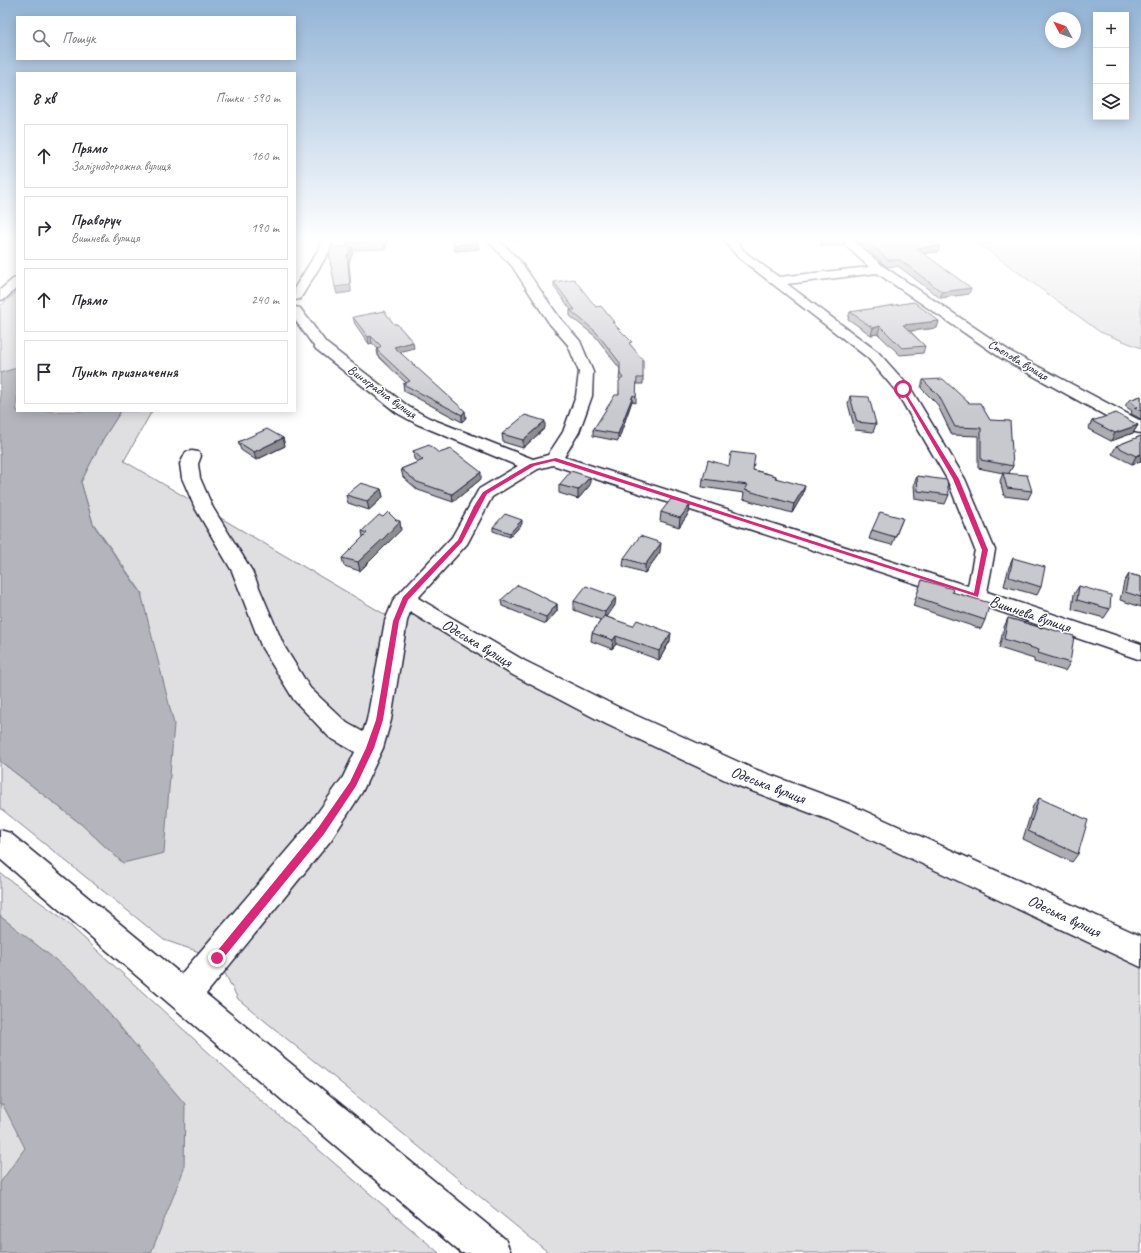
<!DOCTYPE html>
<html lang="uk">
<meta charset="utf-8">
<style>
:root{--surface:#fff;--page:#f7f7f7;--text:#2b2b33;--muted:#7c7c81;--line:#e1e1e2}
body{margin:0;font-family:Caveat,sans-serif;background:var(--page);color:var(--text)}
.controls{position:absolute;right:12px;top:12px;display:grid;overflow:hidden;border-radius:0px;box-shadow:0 2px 10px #0003}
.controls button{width:36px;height:36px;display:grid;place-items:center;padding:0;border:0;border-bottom:1px solid var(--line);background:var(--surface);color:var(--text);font:20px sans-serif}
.compass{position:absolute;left:1045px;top:12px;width:36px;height:36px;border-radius:50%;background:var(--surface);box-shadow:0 2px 10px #0003;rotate:311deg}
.stop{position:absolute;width:12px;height:12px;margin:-9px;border:3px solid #db2777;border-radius:50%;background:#fff}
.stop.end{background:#db2777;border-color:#fff;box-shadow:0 1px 4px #0008}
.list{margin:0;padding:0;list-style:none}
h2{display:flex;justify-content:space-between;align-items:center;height:52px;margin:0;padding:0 16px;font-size:17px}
h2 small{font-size:13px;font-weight:400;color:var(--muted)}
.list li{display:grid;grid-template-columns:26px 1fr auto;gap:12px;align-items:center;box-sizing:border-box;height:64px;margin:0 8px 8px;padding:0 8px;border:1px solid var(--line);border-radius:0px}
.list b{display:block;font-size:15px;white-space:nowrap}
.list p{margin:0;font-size:13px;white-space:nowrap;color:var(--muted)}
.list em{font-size:13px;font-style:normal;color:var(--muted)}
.icon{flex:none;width:22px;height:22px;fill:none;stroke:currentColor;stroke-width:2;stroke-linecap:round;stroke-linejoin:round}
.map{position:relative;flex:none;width:1141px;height:1253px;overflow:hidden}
.search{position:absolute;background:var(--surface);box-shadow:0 2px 10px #0003;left:16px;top:16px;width:280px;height:44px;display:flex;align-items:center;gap:10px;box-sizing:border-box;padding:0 14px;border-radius:0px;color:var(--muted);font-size:15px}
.panel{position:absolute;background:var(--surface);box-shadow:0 2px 10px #0003;left:16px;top:72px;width:280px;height:340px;border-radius:0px}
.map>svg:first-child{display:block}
.green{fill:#dfdfe2;stroke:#80808e}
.water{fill:#b4b4bc;stroke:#7a7a88}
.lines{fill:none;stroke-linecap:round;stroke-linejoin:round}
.minor-casing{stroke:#22223b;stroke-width:3}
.minor{fill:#fff;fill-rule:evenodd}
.wall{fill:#acacb2;stroke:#22223b}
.shaded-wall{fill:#8c8c91;stroke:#22223b}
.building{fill:#c8c8cf;stroke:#22223b}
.route{fill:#db2777}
.labels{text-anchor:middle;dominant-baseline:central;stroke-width:3;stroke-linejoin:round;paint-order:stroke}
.far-street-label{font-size:13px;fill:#22223b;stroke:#fff}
.street-label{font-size:16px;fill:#22223b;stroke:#fff}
</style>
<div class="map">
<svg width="1141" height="1253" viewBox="0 0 1141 1253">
<rect width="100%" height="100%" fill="#fff"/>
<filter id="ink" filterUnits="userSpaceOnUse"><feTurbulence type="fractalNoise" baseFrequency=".025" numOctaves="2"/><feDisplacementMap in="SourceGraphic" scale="8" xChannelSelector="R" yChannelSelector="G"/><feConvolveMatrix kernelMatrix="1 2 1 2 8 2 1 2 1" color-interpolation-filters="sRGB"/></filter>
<g filter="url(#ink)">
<path class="green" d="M971,238H1141V348L1100,332Z
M17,292V368L0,373V306Z
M121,411H152L124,461L396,621L424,611L517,667L1141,952V1253H549L238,999L217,958L164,940L0,808V761L81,824L123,863L142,593L93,523L81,482L103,439Z
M0,873L62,918L255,1095L439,1253H0Z"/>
<path class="water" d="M17,368V411H121L103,439L81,482L93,524L141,593L174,724L164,853L123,863L81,824L0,761V373Z
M0,916L80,979L185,1104L184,1169L151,1253H0V1183L25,1148L3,1105H0Z"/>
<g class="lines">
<defs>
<path id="minor" d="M320,238H332V247L300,299L295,300V287L320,247Z
M485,238H497L520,261L559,317L580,341L593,372L592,396L579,432L564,457L968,586L975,550L947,479L896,391L868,358L738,257L722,238H734L746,253L779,277L869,267L837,238H850L883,266L1011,352L1141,421V433L1135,432L1001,358L877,273L787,284L878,352L911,389L965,479L995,550L987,592L1141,644V660L969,601L553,465L538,469L492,497L467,544L418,598L525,661L624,710L754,769L849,804L1141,936V967L829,820L736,785L606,724L509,673L410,612L407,621L391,720L383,748L362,792L331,840L206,994L505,1239L511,1253H461L0,859V830L10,833L181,974L311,822L343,777L355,752L329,737L294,700L262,648L232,571L195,508L182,478L180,464L186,452L192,451L198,452L201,456L198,464L200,478L213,508L252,571L284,646L310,688L347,723L363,732L367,720L385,621L394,599L452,537L479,489L518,466L417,424L397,413L316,349L295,320V307L300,308L326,343L409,407L429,418L533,459L548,455L563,432L576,396L579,372L568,345L549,323L512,266Z
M17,278V288L5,299L0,300V290L13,279Z"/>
</defs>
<use href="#minor" class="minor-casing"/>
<use href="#minor" class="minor"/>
</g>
<path class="wall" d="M350,238H389L385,249L352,250L353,253L349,262L351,292L337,294L329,254L347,247V243Z
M450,238H476L479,249L455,251Z
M821,238H843L845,240L843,246H821Z
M852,238H930L938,252L923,253L969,294L940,298L898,266L887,267L864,245H861Z
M554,282L596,307L614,322V325L631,346L643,378V384H636V403L632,401L618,441L593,436V430L619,395L620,381L619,380L620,369L596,337L570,316V310H571L554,287Z
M850,312L939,321L937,328L910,331L925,346L923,353L900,355L878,334L871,335L848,319Z
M353,317L414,348L400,352L466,418L462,422L404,391L403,384L406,383L378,356L377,350L378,349L372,343L369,344L355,324Z
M923,380L969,403L1013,466L1009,473L1032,491L1028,499L1004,496L1000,481L1003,473L978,468V436L952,435L937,404L921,388Z
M850,396L876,424L873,432L855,430L848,404Z
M1141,396V419L1131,414L1132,411L1125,406L1129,400Z
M1092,421L1138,425L1133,433L1111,441L1088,429Z
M545,428L523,448L503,442L502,434Z
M1141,436V461L1132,464L1112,454L1116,446Z
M283,438L285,446L256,460L241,450L238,442Z
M413,451L439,453L481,479L453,502L418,490L403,477L401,469L418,462L414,459Z
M729,466L753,470L776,476V478L803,494L792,513L743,499L744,493L702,487L703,479Z
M917,476L949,495L945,504L915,499L914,484Z
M559,485H590L578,499L559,493Z
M381,489L383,497L369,510L348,503L346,495Z
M690,505L689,513L679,527L660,521L661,512Z
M903,518L892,545L869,539L872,530Z
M522,524L510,537L493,531V527Z
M401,530L360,571L344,566L342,558L363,537L362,531Z
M660,552L645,573L623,566L624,558Z
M1013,558L1041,587L1037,595L1004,586L1009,567Z
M1129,574L1141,577V607L1120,600L1124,582Z
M922,580L952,592L985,620L981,629L913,606Z
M1079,586L1110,609L1104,618L1072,609L1074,594Z
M501,600L557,604V611L546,624L502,606Z
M574,601L615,605L607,617L670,641L659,660L616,644L612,649L591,641L592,633L601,620L574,610Z
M1008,618L1042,628L1043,627L1070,663L1065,671L1034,662V659L999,648L1004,627Z
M1039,798L1078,854L1072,862L1023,839L1033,806Z"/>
<path class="shaded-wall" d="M386,238H389L385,249L384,242Z
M515,238H533L515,241Z
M478,243L479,249L455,251V245Z
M940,246L938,252L914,254L916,248Z
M352,247L353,253L349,262L351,292L337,294L335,287L347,256Z
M971,288L969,294L940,298L942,292Z
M939,321L937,328L901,332L903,325Z
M880,326L878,334L871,335L873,328Z
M371,336L372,343L369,344L368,337Z
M413,342L414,348L395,353L394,347Z
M633,395L632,401L618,441V434Z
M465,411L466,418L462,422V415Z
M545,421V428L523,448V440Z
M1138,425L1133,433L1111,441L1115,433Z
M283,438L285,446L256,460L254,452Z
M1141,454V461L1132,464L1136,456Z
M481,472V479L453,502L452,494Z
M590,477V485L578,499V490Z
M805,486L803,494L792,513L794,504Z
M381,489L383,497L369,510L367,501Z
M690,505L689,513L679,527L680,518Z
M522,520V524L510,537V533Z
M400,521L401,530L360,571L358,562Z
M661,543L660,552L645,573V565Z
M616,597L615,605L604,621L605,612Z
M557,604V611L546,624V617Z
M671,633L670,641L659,660V651Z
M616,636V644L612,649L613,640Z"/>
<path class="building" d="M350,238H386L384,242L347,243Z
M452,238H476L478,243L455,245Z
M822,238H843L845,240H822Z
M861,238H930L940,246L916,248L971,288L942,292L900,260H888L865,239H862Z
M331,247H352L347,256L350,285L335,287L329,254Z
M574,279L596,307L601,306L614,322H612L632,342L629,343L643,360V378H637L636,397L633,395L618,434L593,430L615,395H619V381L623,378L620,374V363L596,332L570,310H575L554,282Z
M914,302L939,321L903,325L925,346L902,348L880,326L873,328L850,312Z
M384,311L394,324H397L413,342L394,347L465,411L462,415L403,384L410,381L377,350L381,346L371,336L368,337L353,317Z
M943,379L969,403H980L990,420L1010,421L1013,466L981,460V428L955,427L939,396L923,380Z
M850,396L869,397L876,424L857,422Z
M1141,396V411L1134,408L1137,407L1129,400Z
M1116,413L1138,425L1115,433L1092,421Z
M525,415L545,421L523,440L502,434Z
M267,429L283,438L254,452L238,442Z
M1141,436V454L1136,456L1116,446Z
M429,445L439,453L451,449L481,472L452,494L417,482L401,469L423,460L413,451Z
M731,452L755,455L753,470L776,476L775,478L805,486L794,504L745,490L748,485L703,479L708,460L729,466Z
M571,471L590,477L578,490L559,485Z
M1003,473L1027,475L1032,491L1007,488Z
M917,476L947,480L949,495L918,491Z
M361,483L381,489L367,501L346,495Z
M671,499L690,505L680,518L661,512Z
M388,512L396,520L400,521L384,538L358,562L342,558L367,533L362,531L379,515L383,517Z
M880,512L903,518L895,537L872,530Z
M505,514L522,520L510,533L493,527Z
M640,536L661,543L645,565L624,558Z
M1013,558L1045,567L1041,587L1009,577Z
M1129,574L1141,577V597L1125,592Z
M922,580L953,589L952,592L990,603L985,620L916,597Z
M518,585L557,604L546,617L501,600Z
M586,586L616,597L605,612L574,601Z
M1079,586L1111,595L1110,609L1077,600Z
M604,616L633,626L637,620L671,633L659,651L616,636L613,640L592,633Z
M1008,618L1042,628L1043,627L1074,636L1070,663L1038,653L1039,650L1004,639Z
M1039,798L1088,820L1078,854L1028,831Z"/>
</g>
<linearGradient id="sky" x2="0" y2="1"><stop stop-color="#93b4d6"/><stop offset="0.58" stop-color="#fff"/><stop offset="1" stop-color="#fff" stop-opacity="0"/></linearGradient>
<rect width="1141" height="413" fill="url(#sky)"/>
<path class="route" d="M903,388L959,479L988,550L978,597L554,461L534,466L487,494L462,542L408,600L399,621L383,720L374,748L356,786L324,834L221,961H214V955L318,828L350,782L366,748L376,720L393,621L403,597L458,540L474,506L483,492L530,464L556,458L974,593L982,550L953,479L901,389Z"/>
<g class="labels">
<g class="far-street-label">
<text transform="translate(1018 360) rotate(31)">Степова вулиця</text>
<text transform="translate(382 392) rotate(36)">Виноградна вулиця</text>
</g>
<g class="street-label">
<text transform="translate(1030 614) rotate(19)">Вишнева вулиця</text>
<text transform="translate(477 643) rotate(31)">Одеська вулиця</text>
<text transform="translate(768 785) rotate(21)">Одеська вулиця</text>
<text transform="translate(1064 916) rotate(25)">Одеська вулиця</text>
</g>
</g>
</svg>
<div class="controls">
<button>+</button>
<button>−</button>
<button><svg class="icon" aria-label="layers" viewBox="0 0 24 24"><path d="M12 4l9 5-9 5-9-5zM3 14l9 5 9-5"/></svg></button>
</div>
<svg class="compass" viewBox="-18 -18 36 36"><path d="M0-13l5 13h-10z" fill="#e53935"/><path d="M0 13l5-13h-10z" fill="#7c7c81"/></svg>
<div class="stop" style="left:903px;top:389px"></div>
<div class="stop end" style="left:217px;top:958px"></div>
<div class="search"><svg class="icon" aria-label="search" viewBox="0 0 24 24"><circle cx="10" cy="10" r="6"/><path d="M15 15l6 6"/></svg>Пошук</div>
<section class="panel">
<h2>8 хв<small>Пішки · 590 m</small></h2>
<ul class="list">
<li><svg class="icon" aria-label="ahead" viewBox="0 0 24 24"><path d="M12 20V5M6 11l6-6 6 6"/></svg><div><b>Прямо</b><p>Залізнодорожна вулиця</p></div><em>160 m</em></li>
<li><svg class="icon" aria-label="right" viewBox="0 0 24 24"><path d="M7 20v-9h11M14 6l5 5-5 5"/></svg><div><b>Праворуч</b><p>Вишнева вулиця</p></div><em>190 m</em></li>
<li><svg class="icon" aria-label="ahead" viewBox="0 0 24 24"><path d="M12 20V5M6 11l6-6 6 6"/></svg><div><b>Прямо</b></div><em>240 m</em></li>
<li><svg class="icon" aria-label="arrive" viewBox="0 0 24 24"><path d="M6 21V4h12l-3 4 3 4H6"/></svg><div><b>Пункт призначення</b></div></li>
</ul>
</section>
</div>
